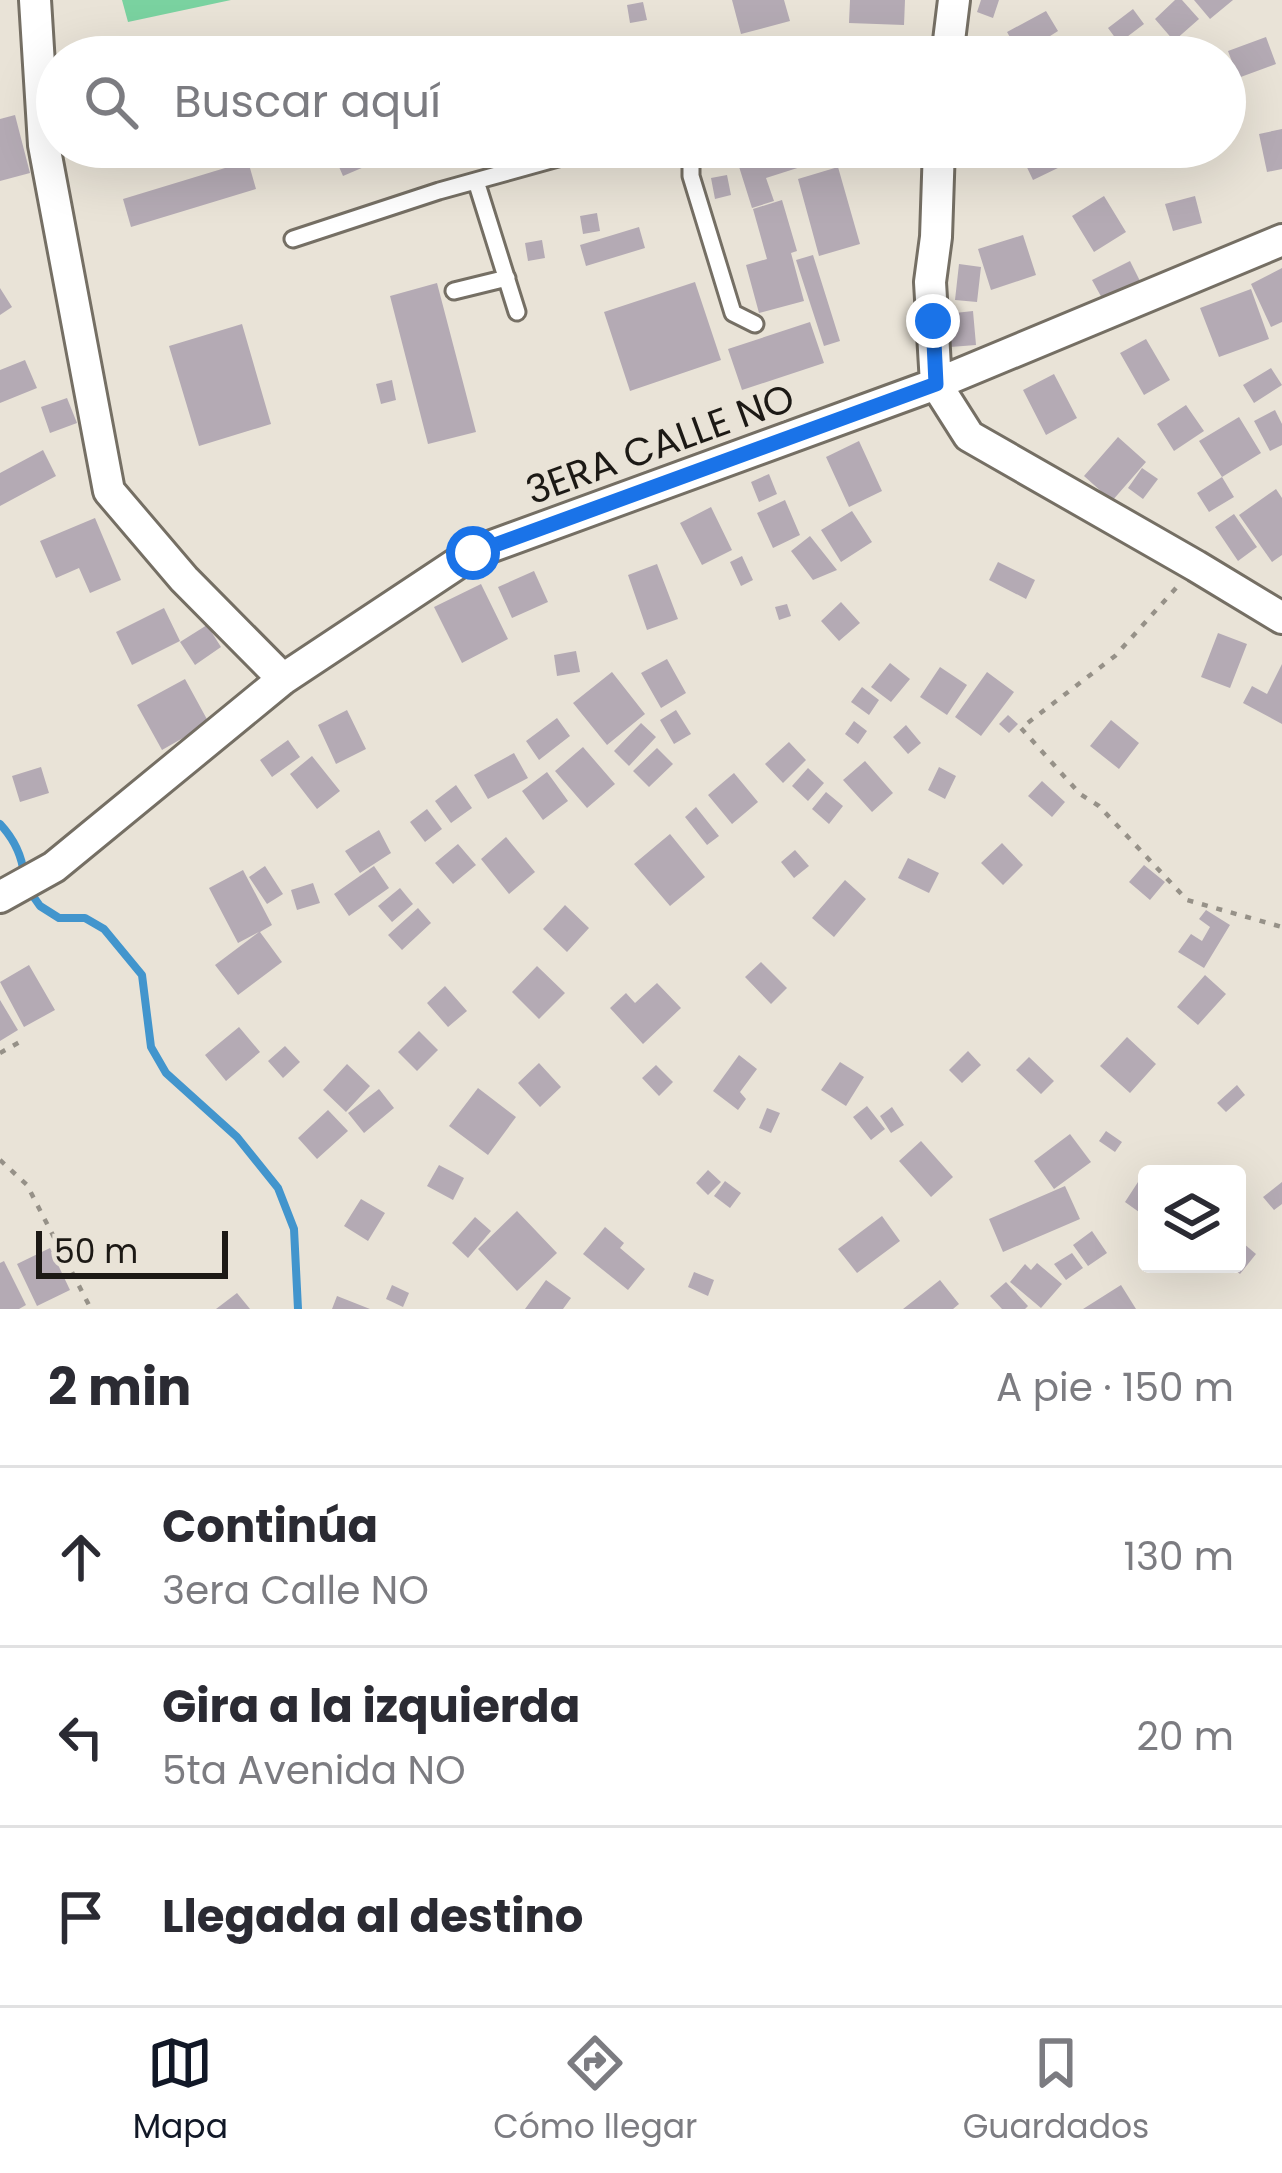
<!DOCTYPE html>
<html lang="es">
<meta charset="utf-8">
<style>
:root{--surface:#fff;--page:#f7f7f7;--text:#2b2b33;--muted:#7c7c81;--line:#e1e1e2;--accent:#111827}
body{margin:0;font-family:Poppins,sans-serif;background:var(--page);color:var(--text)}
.controls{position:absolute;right:36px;bottom:36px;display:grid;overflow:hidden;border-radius:12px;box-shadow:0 12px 48px #0002}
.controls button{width:108px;height:108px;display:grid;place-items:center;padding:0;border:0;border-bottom:3px solid var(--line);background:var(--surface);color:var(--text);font:60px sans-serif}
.scale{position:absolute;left:36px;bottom:30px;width:192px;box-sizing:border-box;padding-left:12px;border:6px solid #1c1915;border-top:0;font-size:33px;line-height:42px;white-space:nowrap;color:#1c1915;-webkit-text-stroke:9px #e9e3d7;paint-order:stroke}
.stop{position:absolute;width:36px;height:36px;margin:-27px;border:9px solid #1a73e8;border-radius:50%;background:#fff}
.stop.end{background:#1a73e8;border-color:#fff;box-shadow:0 3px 12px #0008}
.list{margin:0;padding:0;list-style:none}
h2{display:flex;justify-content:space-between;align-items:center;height:156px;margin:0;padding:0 48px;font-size:51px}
h2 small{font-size:39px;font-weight:400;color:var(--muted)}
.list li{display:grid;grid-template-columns:78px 1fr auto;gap:36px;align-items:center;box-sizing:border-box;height:180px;padding:0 48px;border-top:3px solid var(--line)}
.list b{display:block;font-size:45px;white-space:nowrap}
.list p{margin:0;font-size:39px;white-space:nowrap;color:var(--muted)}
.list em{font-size:39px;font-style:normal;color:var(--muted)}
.icon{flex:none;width:66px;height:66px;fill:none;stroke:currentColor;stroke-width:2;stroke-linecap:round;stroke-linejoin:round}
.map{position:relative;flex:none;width:1282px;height:1309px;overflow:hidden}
.search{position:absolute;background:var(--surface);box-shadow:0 12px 48px #0002;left:36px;right:36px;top:36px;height:132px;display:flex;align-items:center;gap:30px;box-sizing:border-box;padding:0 42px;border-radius:66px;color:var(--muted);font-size:45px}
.sheet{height:696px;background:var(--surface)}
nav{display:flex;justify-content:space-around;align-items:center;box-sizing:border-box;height:168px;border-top:3px solid var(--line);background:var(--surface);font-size:33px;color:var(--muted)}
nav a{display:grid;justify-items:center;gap:6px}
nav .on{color:var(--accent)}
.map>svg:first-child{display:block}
.green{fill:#7ad2a0}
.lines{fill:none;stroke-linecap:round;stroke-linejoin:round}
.stream{stroke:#4295cd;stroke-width:8}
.building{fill:#b4aab4}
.lane-casing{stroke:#756f64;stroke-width:21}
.street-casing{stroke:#756f64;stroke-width:36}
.path{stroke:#969188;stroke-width:4.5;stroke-dasharray:6 9;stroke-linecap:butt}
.lane{stroke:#fff;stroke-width:15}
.street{stroke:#fff;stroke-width:30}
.route{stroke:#1a73e8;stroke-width:15}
.labels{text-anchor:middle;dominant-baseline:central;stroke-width:12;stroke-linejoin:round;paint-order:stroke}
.street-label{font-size:39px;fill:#1c1915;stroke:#e9e3d7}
</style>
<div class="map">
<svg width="1282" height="1309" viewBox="0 0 1282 1309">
<rect width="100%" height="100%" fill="#e9e3d7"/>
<path class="green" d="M122,0H231L128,22Z"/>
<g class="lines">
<path class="stream" d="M0,824C14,839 22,855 24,875
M28,889L40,906L59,918H85L104,929L142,975L151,1047L166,1073L237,1137L278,1188L294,1229L298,1309"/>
</g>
<path class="building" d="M732,0H784L790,21L741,34Z
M850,0H905L904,25L849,23Z
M981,0H999L993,18L977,12Z
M1175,0H1182L1199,19L1174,41L1155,19Z
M1194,0H1233L1210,19Z
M643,2L647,20L630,23L627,5Z
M1133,9L1144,24L1119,43L1108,28Z
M1046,11L1058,31L1020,55L1007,32Z
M1266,37L1276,64L1238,78L1228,51Z
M15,115L30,173L0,181V119Z
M1282,129V169L1267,172L1259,134Z
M179,147H219V148L182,158Z
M346,147H350L354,158L364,154L361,147H380L385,158L343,176L333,153Z
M757,147H860V148L766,178L774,201L752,208L735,154Z
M1043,147H1086L1089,153L1033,180L1022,157Z
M248,161L256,189L131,227L123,199Z
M838,167L860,244L819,256L798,179Z
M727,175L731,195L715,199L711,178Z
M1104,196L1126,232L1094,252L1072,216Z
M1195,196L1202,223L1173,231L1165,204Z
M782,200L797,251L791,253L804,301L759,313L746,265L767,259L753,209Z
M597,213L600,231L583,234L580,216Z
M639,227L645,248L586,266L580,245Z
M1023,235L1036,275L991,290L978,249Z
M542,240L545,258L528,261L525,243Z
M813,255L840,341L824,346L796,260Z
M1130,261L1141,283L1103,300L1092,280Z
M959,264L981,267L977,302L955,300Z
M1282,268V322L1271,327L1251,284Z
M695,282L721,360L630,391L604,312Z
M437,283L476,432L428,444L390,296Z
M0,288L12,307L0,315Z
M1251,289L1269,339L1219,357L1200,308Z
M973,311L976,345L950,347L946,314Z
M810,322L824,363L742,390L728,349Z
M242,324L271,424L199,446L169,346Z
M1146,339L1170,380L1144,395L1120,353Z
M25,360L37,388L0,403V370Z
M1271,368L1282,385L1254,403L1243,385Z
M1054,374L1077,418L1046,435L1023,390Z
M392,380L396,400L381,404L376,384Z
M67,398L77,423L50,433L41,407Z
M1186,405L1204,431L1174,451L1157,424Z
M1275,410L1282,424V445L1270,451L1254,421Z
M1239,417L1261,453L1222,477L1199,441Z
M1118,437L1146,462L1112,501L1084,476Z
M859,441L882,491L849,507L826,457Z
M43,450L56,476L0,506V473Z
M1142,468L1158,479L1143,499L1128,488Z
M769,474L777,494L759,502L751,482Z
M1222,477L1234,497L1209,512L1197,493Z
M1276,489L1282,498V555L1272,562L1239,515Z
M785,500L800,535L773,548L757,513Z
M711,507L732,550L702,565L680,523Z
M852,511L872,542L841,562L821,530Z
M1234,514L1257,547L1238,561L1215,527Z
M95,518L121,580L90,593L79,568L56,578L40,541Z
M810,536L837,570L813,580L791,551Z
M742,556L753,580L741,586L730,562Z
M998,562L1035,580L1026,599L989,580Z
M657,564L678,619L647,630L628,575Z
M534,571L548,602L512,618L498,587Z
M481,584L508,639L462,663L434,607Z
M841,602L860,623L839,641L821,621Z
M787,604L791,616L779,620L775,607Z
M164,608L180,641L132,665L116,632Z
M207,625L221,647L195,665L180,642Z
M1218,633L1247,644L1230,688L1201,677Z
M576,651L580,672L557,676L554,655Z
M667,659L686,693L661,708L641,673Z
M890,663L910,679L891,702L871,687Z
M1282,664V724L1243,703L1252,686L1267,694Z
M940,667L967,685L947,715L920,697Z
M612,672L645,714L607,745L573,703Z
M987,672L1014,692L981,736L955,717Z
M185,679L209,723L162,750L137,705Z
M862,687L879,700L869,715L851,702Z
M347,710L366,749L336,764L318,725Z
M676,710L691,734L674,744L660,720Z
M1008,715L1018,724L1009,733L999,724Z
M557,718L570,736L539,760L526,741Z
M1111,720L1139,743L1119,769L1090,746Z
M854,721L867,731L858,744L845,734Z
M641,723L656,737L629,766L614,751Z
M906,725L921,743L908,754L893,737Z
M288,740L300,757L272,777L260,760Z
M789,742L806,760L783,783L765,764Z
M583,747L615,784L587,808L555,771Z
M657,748L673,764L649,787L633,771Z
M514,753L528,778L488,799L474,775Z
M312,756L340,791L317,809L290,774Z
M865,761L893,793L872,812L843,780Z
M41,767L49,793L20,802L12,776Z
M939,767L956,776L945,799L928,790Z
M808,768L824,783L808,801L792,786Z
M547,772L568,801L543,820L522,791Z
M734,773L758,802L732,824L708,795Z
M1042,781L1065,802L1052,817L1028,796Z
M456,785L472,808L451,823L435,801Z
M826,792L843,806L829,824L812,809Z
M696,807L719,836L707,845L685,817Z
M427,809L442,829L425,842L410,822Z
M379,830L391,853L360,873L345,851Z
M670,834L705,877L670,906L634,864Z
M506,837L535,872L509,894L481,859Z
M1002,843L1023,865L1003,885L981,863Z
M458,844L476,865L453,884L435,863Z
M795,850L809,866L794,878L781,862Z
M908,858L939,873L929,893L898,878Z
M1144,865L1165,882L1150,900L1129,882Z
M265,866L283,894L267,904L249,877Z
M374,866L389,888L349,916L334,894Z
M243,870L272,925L260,932L282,962L238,995L215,965L259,932L238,943L209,888Z
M845,880L866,899L834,937L812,918Z
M313,883L320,903L297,910L291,890Z
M400,888L413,904L392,922L378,906Z
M565,905L589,928L567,952L543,929Z
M418,908L431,923L402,950L388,935Z
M1206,910L1230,925L1204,968L1178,952L1191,934L1202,941L1210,927L1199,919Z
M761,962L787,988L771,1004L745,977Z
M29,965L55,1010L24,1027L0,982Z
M537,966L565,993L539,1019L512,992Z
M1205,975L1226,994L1198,1025L1177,1007Z
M657,983L681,1008L643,1044L610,1008L626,993L635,1003Z
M445,986L467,1011L448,1027L427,1003Z
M0,1000L18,1030L0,1041Z
M239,1027L260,1052L226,1081L205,1055Z
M419,1031L438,1050L417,1071L398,1052Z
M1127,1037L1156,1064L1130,1093L1100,1066Z
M285,1046L300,1062L283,1078L268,1061Z
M968,1051L981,1065L962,1083L949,1070Z
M739,1055L757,1069L740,1092L746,1099L738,1110L713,1091Z
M1029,1057L1054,1081L1041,1094L1016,1070Z
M840,1062L864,1077L846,1106L821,1090Z
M539,1063L561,1087L540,1107L518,1083Z
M347,1064L370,1086L346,1112L323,1090Z
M656,1065L673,1082L659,1096L642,1078Z
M1237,1085L1245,1095L1226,1112L1217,1103Z
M478,1088L516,1117L488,1155L449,1126Z
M379,1089L394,1108L364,1133L348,1113Z
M867,1106L885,1129L871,1140L853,1117Z
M892,1107L904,1125L891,1133L880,1116Z
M767,1108L780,1113L771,1133L759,1128Z
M328,1110L348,1131L317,1159L298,1138Z
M1106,1131L1122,1142L1115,1152L1099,1141Z
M1070,1134L1091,1162L1054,1189L1034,1161Z
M921,1141L953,1177L931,1197L899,1161Z
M439,1165L464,1178L453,1200L427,1186Z
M708,1170L721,1182L708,1195L696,1183Z
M725,1181L741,1193L730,1208L714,1196Z
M1138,1182L1147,1188V1200L1139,1212L1125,1202Z
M1282,1182V1204L1274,1210L1263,1197Z
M1065,1186L1080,1219L1003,1252L989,1219Z
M361,1199L385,1213L368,1241L344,1226Z
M517,1211L557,1253L517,1291L478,1249Z
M882,1216L900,1241L857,1273L838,1249Z
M475,1217L491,1231L468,1258L452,1243Z
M605,1227L624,1243L620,1248L645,1269L628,1290L583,1254Z
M1092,1231L1107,1253L1088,1266L1073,1245Z
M1237,1238L1256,1254L1240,1274L1228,1264H1237Z
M50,1248L70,1290L37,1306L17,1264Z
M1072,1253L1083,1268L1066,1280L1054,1264Z
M4,1261L26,1305L19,1309H0V1263Z
M1037,1263L1062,1284L1041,1308L1010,1282L1025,1264L1031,1270Z
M694,1272L714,1280L708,1296L688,1287Z
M546,1280L571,1298L563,1309H525Z
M940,1280L959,1304L953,1309H903Z
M1006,1282L1028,1306L1025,1309H1002L990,1296Z
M392,1285L409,1293L403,1307L386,1299Z
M1121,1285L1136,1309H1083Z
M237,1293L250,1309H216Z
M337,1296L370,1309H332Z"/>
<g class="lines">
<defs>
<path id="lane" d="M691,147V176L733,313L755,324
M476,181L517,312
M293,239L439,191L598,147
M454,291L507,278"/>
<path id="street" d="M35,0L44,145L109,491L184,579L283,679
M947,57L954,0
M939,147L936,237L930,282L936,384L969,436L1196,566L1282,618
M0,897L54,867L283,679L473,553L936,384L1282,240"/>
</defs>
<use href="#lane" class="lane-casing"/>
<use href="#street" class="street-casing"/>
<path class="path" d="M1176,588L1115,656L1021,728L1080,794L1099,806L1187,900L1282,927
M0,1053L25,1039
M0,1160L27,1185L91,1309"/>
<use href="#lane" class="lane"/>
<use href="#street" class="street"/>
</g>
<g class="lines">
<path class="route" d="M473,553L936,384L933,321"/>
</g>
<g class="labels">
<g class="street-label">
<text transform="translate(660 444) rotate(-20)">3ERA CALLE NO</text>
</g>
</g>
</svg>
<div class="controls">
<button><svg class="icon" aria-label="layers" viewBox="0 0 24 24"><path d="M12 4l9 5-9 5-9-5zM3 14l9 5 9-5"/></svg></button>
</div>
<div class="scale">50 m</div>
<div class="stop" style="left:473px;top:553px"></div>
<div class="stop end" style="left:933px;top:321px"></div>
<div class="search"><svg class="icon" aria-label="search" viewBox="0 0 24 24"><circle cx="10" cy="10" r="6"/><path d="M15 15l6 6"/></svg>Buscar aquí</div>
</div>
<section class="sheet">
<h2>2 min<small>A pie · 150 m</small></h2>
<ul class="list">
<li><svg class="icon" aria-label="ahead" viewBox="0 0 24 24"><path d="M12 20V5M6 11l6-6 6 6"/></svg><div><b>Continúa</b><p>3era Calle NO</p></div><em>130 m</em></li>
<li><svg class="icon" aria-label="left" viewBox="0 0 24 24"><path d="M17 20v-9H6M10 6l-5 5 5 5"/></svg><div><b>Gira a la izquierda</b><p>5ta Avenida NO</p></div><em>20 m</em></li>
<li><svg class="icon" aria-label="arrive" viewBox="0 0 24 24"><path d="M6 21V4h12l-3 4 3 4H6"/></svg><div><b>Llegada al destino</b></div></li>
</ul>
</section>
<nav>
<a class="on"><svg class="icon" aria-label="map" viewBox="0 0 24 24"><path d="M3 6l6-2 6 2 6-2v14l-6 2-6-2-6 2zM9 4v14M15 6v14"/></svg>Mapa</a>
<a><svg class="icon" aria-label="directions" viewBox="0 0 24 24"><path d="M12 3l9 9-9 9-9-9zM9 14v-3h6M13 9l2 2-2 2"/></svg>Cómo llegar</a>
<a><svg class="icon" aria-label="saved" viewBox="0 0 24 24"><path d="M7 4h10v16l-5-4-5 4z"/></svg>Guardados</a>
</nav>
